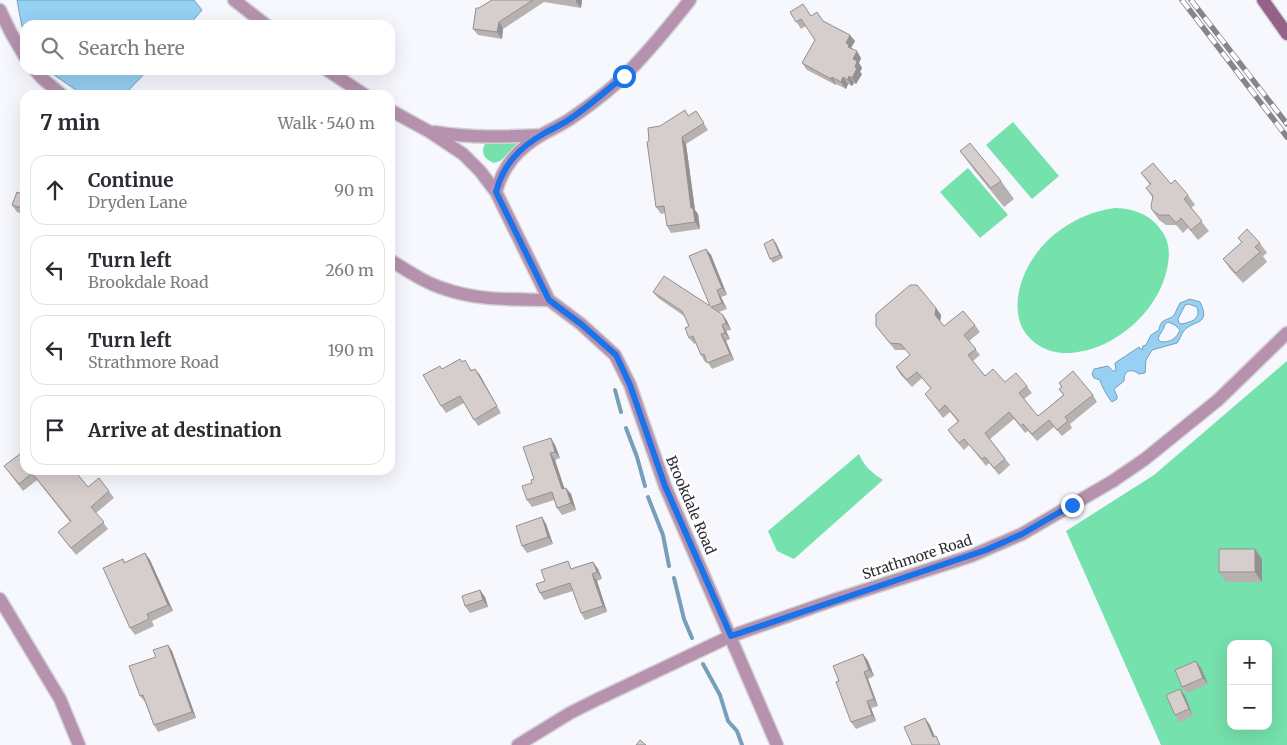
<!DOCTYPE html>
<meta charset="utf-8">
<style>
body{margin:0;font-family:Merriweather,serif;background:#f7f7f7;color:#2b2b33}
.controls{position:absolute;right:15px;bottom:15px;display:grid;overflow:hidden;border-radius:10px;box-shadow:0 5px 20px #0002}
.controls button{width:45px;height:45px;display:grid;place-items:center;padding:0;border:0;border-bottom:1px solid #e1e1e2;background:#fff;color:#2b2b33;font:25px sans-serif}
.stop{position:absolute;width:15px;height:15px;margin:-11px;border:4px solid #1a73e8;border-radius:50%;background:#fff}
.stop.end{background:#1a73e8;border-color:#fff;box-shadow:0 1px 5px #0008}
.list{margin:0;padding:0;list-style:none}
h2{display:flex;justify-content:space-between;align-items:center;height:65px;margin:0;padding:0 20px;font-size:21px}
h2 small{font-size:16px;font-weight:400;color:#7c7c81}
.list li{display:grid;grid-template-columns:32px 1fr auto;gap:15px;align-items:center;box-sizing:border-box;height:70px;margin:0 10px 10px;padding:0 10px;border:1px solid #e1e1e2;border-radius:15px}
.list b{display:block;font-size:19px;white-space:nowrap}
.list p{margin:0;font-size:16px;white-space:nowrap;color:#7c7c81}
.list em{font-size:16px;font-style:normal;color:#7c7c81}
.icon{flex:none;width:28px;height:28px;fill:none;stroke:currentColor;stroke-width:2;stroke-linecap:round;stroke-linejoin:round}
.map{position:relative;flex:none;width:1287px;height:745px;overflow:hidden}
.search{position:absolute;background:#fff;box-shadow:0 5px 20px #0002;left:20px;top:20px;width:375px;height:55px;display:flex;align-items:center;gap:12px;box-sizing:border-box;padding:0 18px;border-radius:15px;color:#7c7c81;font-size:19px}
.panel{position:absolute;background:#fff;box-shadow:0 5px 20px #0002;left:20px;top:90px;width:375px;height:385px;border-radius:15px}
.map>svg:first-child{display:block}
.green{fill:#75e1ac;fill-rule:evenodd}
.water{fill:#96d0f3;stroke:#769fb8;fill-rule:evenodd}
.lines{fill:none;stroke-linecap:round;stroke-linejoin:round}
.stream{stroke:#769fb8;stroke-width:4}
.street-casing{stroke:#d2d3d8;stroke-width:15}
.secondary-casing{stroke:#d2d3d8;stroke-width:15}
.street{stroke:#b692ae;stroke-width:12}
.secondary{stroke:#946189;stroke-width:12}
.rail-casing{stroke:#86868a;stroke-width:5.5}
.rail{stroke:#fff;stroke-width:4;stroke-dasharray:11;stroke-linecap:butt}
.wall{fill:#b7b1b0}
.shaded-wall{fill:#959090}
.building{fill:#d5cecd;stroke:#959090}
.route{stroke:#1a73e8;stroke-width:6}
.labels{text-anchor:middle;stroke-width:5;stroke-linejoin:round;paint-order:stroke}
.street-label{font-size:14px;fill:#2c2c2e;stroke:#fff}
</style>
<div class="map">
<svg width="1287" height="745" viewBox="0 0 1287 745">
<rect width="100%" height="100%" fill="#f7f8fd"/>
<path class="green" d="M1013,122L1059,176L1032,199L986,145Z
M518,141V145L500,161L494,163C485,160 480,153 485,144L490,142Z
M968,168L1008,215L980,238L940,192Z
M1116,208C1134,209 1150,214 1161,230C1171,243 1170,258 1166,273C1155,316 1108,355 1062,353C1048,352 1035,345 1027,335C1017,323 1016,306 1019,291C1029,246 1071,213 1116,208Z
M1287,361V745H1161L1066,531L1154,475ZM1231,644H1268V726H1231Z
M859,454C864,466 872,473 883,480L794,559L777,551L768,531Z"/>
<path class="water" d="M17,0H194L202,10L189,25H25V33L22,27Z
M47,70H148L124,95H83Z
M1190,299L1200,302C1212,327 1192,319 1183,332C1181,335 1180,339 1177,343L1152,350L1146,360L1145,373L1139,374C1131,368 1124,370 1124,381L1114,389L1117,396V399L1112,402C1108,398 1101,385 1100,380L1094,378L1092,374L1094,369L1108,366L1113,371H1116L1115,363L1139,347L1142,350L1143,346L1146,345L1151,335L1159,330C1161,317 1167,322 1174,315C1176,312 1178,306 1180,303ZM1189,304L1197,307C1201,319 1192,322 1181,324L1179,323L1178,319L1185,305ZM1168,322L1175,325L1180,330C1176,339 1171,342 1161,342L1158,339C1159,334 1164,330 1165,324Z"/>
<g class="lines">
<path class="stream" d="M615,390L621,412
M626,428L637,457L645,486
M648,497L663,535L669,566
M674,578L684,619L692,638
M703,664L720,695L728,721L737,731L742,745"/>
<g class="street-casing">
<path id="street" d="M234,0L266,25
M0,10L11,33L25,57
M35,70L43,79L62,95
M327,70L365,95
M390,110L430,132L463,154L480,171L496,192L549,300L581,324L615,355L630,385L665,486L777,745
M434,132C470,138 504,137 541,135
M496,192C503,165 519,148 543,134C552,129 561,125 570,119C589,106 608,92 624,76C648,53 669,26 690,0
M390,260C408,271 425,283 445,289C479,301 514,299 549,300
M0,599L60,699L79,745
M518,745L570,713L596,700L731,636L834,600L971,556L1022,534L1113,481L1145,459L1218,400L1287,333"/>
</g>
<g class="secondary-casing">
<path id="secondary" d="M1263,0L1287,34"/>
</g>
<use href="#street" class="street"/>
<use href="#secondary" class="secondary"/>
<g class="rail-casing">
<path id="rail" d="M1182,0L1287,137
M1191,0L1287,124"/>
</g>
<use href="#rail" class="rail"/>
</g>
<path class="wall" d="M492,0H582L581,8L544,2L503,29L502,39L478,35L473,29L479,8Z
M790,12L811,15L824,21L855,41L851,48L861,58L859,63L862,68L860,72L862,74L856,84L854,83L852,86L848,84L846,89L836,84V85L807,70L802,63L815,40L806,26L801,29Z
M696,111L708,130L686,144L695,210L698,214L700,229L671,233L667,226L665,213L661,214L656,207L649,141L660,126L688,116Z
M960,151L1001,181L1014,199L1004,207L974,170Z
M1141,173L1171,184L1188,195L1195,205L1191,208L1209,231L1198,240L1188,228L1183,233L1176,225H1166L1159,220L1152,210L1153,198L1146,188L1150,185Z
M25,195V215L17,212L12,205Z
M1238,238L1260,243L1267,253L1263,256L1267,262L1243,283L1230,269L1223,259L1242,243Z
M776,243L783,258L773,263L770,259Z
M706,249L711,255L727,295L721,297L727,309L719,312L723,315L727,321L731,330L726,331L730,339L726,341L734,360L712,369L707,361L705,362L701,355L696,343L694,344L689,338V326L684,316L658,298L653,292L710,306Z
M936,308L941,315L940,321L944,326L975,325L980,332L969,341L980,355L973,361L985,376L1005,382L1027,386L1032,393L1024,399L1038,416L1063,395L1059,389L1062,387L1059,383L1093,395L1097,402L1070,424L1072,428L1062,436L1054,427L1037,441L1028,431L1025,433L1014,419L990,439L1010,465L999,475L989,463L986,466L969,445L964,450L953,437L948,430L958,422L950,412L943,418L925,394L931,389L922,378L912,387L900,374L896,367L910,355L906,350H895L876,326Z
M462,362L472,370L475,369L501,413L478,426L464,403L446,413L441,406L442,369Z
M555,445L560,458L555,460L564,488H566L571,494L576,510L562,515L557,508L554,500L532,507L527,500L534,479Z
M4,466L88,487L109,491L114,498L96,513L108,529L76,555L58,532L70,522L37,480L23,491Z
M542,517L546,524L553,544L527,553L522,546Z
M145,553L150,560L173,611L152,621L154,626L135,635L130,628L123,559L125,562Z
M1262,559V582H1226L1219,572Z
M593,562L598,569L602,579L597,581L607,612L585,620L581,613L573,591L544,600L540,593L545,581L573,568Z
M485,597L488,607L470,613L465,606Z
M168,645L172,651L196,718L158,732L154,725L145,702L140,696L156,657Z
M863,654L868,661L874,676L868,679L878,706L871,708L876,721L856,729L851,722L839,681Z
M1201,668L1208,684L1187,693L1182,687Z
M1180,689L1185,696L1193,716L1179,722L1175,715Z"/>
<path class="shaded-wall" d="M576,0H582L581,8L576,2Z
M499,22L503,29L502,39L497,32Z
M850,35L855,41L851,48L854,51L853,53L846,43Z
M857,51L861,58L859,63L862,68L860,72L862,74L856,84L852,78L855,67L853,59Z
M849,76L854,83L852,86L848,80Z
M832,77L836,84V85L831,79Z
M843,77L848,84L846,89L841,82Z
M682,137L686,144L695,210L698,214L700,229L695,222L691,208Z
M773,239L776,243L783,258L780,255Z
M706,249L711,255L727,295L722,288Z
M717,290L721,297L727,309L722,303Z
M936,308L941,315L940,322L935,315Z
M723,315L727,321L731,330L726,323Z
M722,325L726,331L730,339L725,333Z
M721,334L726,341L734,360L730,354Z
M475,369L480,375L501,413L497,406Z
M551,438L555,445L560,458L555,452Z
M550,453L555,460L567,496L562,489Z
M566,488L571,494L576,510L571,503Z
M542,517L546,524L553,544L548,537Z
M1255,549L1262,559V582L1255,572Z
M145,553L150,560L173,611L168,605Z
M593,562L598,569L602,579L597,572Z
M592,574L597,581L607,612L603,606Z
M480,590L485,597L488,607L483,600Z
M168,645L172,651L196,718L192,712Z
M863,654L868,661L874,676L869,670Z
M1196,661L1201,668L1208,684L1203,678Z
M864,672L868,679L878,706L874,699Z
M1180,689L1185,696L1193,716L1189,709Z
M867,701L871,708L876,721L872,715Z
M925,718L930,725L938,744L933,737Z"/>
<path class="building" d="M492,0H533L499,22L497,32L473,29L476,8H479Z
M803,4L811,16L817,12L823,21L850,35L846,43L849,45L848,47L857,51L853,59L857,61L855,67L857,68L852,78L849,76L848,80L843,77L841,82L832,77L831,79L802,63L815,40L801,19L796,22L790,12Z
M685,110L688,116L696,111L704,123L682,137L691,208H693L695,222L667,226L664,206L656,207L647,142L649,141L648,128L660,126Z
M970,143L1001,181L991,188L960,151Z
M1153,163L1171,184L1175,180L1188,195L1184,199L1202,221L1191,230L1181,218L1176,223L1169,215H1159L1152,210L1151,206L1153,196L1146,188L1151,184L1141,173Z
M17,192L25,195V209L12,205Z
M1247,229L1260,243L1255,247L1260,252L1236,273L1223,259L1242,242L1238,238Z
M773,239L780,255L770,259L764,244Z
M706,249L722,288L717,290L722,303L711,307L723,315L726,323L722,325L725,333L721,334L730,354L707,363L704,354L701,355L693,336L689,338L685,328L689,326L682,311L653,292L664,276L710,306L689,256Z
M910,285H917L936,308L935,315L944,326L963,311L975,325L964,335L976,349L968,355L985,376L993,369L1005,382L1016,373L1027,386L1019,393L1038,416L1064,395L1059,389L1062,387L1059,383L1073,371L1093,395L1065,417L1068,421L1057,430L1049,420L1032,434L1023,424L1021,426L1009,412L985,433L1005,459L994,468L985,457L982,459L964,439L959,443L948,430L959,421L945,405L939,411L925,394L931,388L917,372L907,380L896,367L910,355L901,344L890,343L876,326V314Z
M460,359L462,362L465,360L471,371L475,369L497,406L474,420L460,396L441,406L423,375L440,366L442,369Z
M551,438L555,452L550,453L562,489L566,488L571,503L557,508L552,492L527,500L522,486L532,483L531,480L534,479L523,447Z
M25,450V470H74L88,487L99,478L109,491L91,507L104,522L71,548L58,532L71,521L32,473L19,484L4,466Z
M542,517L548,537L522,546L516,526Z
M1219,549H1255V572H1219Z
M145,553L168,605L147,614L149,619L130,628L103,568L123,559L124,563Z
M568,561L571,569L593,562L597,572L592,574L603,606L581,613L570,583L540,593L536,584L545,581L541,570Z
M480,590L483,600L465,606L462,596Z
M168,645L192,712L154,725L143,695L140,696L129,666L156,657L153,650Z
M863,654L869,670L864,672L874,699L867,701L872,715L851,722L836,682L839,681L833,666Z
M1196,661L1203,678L1182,687L1175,670Z
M1180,689L1189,709L1175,715L1166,695Z
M925,718L933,737L936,736L940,745H912L904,727Z
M640,740L646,745H636Z"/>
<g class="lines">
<path class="route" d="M624,76C606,91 589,106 570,119C561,125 552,129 543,134C519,148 503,165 496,192L549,300L581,324L616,355L630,385L665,486L731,636L986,550L1022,534L1072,505"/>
</g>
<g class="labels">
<g class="street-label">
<text transform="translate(691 505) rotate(67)" y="5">Brookdale Road</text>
<text transform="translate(917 557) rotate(-18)" y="5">Strathmore Road</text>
</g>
</g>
</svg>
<div class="controls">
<button>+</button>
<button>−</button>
</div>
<div class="stop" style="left:624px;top:76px"></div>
<div class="stop end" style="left:1072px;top:505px"></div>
<div class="search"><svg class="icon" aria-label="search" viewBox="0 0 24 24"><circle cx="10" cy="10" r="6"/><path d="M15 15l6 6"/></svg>Search here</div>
<section class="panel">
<h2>7 min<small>Walk · 540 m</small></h2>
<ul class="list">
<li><svg class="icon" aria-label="ahead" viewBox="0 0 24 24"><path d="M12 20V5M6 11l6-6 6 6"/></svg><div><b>Continue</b><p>Dryden Lane</p></div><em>90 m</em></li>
<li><svg class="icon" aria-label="left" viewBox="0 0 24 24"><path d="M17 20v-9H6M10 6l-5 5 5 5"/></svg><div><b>Turn left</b><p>Brookdale Road</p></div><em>260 m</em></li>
<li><svg class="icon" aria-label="left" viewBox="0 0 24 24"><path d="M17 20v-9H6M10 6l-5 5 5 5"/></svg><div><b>Turn left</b><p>Strathmore Road</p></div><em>190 m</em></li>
<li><svg class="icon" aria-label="arrive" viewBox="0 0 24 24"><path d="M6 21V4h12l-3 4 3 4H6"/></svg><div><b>Arrive at destination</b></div></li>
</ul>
</section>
</div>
